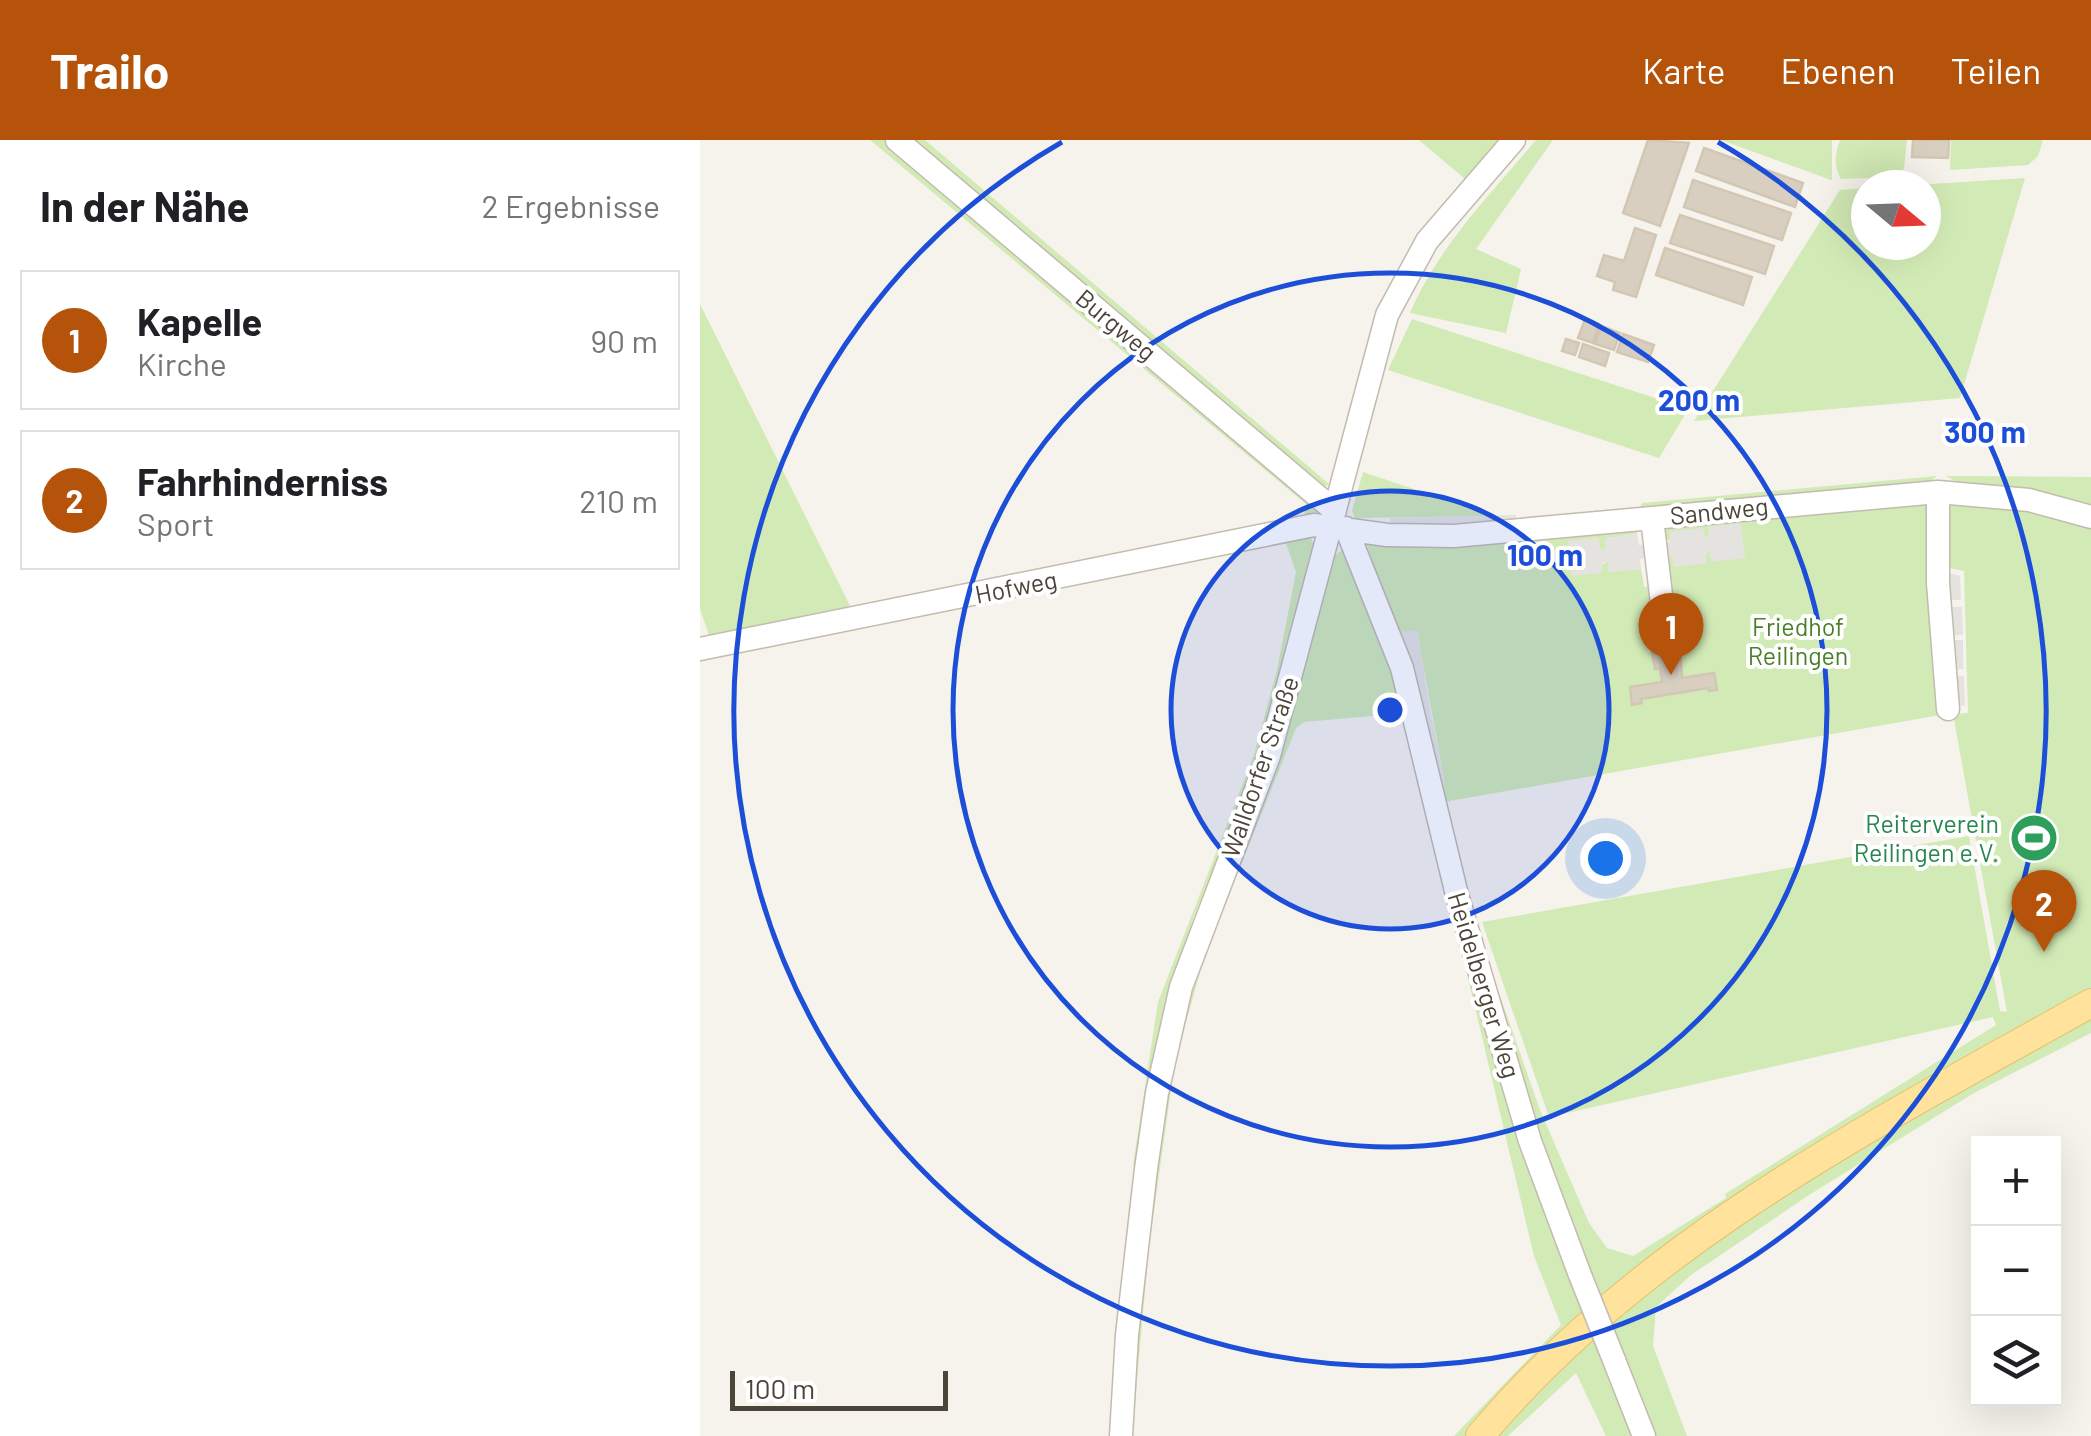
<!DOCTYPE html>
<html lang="de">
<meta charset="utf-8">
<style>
body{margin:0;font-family:Barlow,sans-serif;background:#f6f6f6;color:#202124}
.controls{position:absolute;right:30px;bottom:30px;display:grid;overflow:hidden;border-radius:0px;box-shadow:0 10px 40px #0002}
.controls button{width:90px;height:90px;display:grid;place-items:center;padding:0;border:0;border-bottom:2px solid #e0e0e0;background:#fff;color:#202124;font:50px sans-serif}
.compass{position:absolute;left:1151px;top:30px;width:90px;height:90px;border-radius:50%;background:#fff;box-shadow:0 10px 40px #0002;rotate:109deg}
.scale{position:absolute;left:30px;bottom:25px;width:218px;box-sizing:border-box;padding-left:10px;border:5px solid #4b4439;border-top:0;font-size:28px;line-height:35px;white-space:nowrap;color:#4b4439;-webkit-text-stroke:8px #fff;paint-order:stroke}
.you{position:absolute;left:905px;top:718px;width:35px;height:35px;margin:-25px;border:8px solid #fff;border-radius:50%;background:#1a73e8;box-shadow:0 0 0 15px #1a73e833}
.badge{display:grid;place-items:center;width:65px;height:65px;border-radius:50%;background:#b45309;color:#fff;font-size:32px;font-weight:700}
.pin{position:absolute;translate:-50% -82px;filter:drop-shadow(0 2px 5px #0008)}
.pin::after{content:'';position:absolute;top:52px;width:35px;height:30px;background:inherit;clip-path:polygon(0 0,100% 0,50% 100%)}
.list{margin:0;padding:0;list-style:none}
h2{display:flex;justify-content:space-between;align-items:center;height:130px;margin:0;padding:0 40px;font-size:42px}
h2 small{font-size:32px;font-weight:400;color:#757577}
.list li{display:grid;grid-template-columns:65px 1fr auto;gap:30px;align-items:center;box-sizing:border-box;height:140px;margin:0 20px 20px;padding:0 20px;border:2px solid #e0e0e0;border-radius:0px}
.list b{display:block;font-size:38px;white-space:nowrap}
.list p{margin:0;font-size:32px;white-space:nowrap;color:#757577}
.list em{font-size:32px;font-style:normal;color:#757577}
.icon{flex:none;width:55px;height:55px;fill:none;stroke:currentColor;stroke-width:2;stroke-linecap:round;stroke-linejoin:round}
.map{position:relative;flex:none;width:1391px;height:1296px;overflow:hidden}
header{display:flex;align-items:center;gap:60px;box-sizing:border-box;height:140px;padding:0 50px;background:#b45309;color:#fff}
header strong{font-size:48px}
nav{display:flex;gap:55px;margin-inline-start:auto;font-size:35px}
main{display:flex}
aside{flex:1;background:#fff}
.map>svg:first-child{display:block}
.green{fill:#d2eab5}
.parking{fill:#e5e3e0}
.building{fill:#d8cfc1;stroke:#d3c7b4;stroke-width:2.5}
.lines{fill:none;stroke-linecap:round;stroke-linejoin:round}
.minor-casing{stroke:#c2bbae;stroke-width:25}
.major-casing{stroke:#e6c16a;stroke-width:30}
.minor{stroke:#fff;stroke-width:22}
.major{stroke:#ffe39c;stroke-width:28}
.minor-bridge-casing{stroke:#c2bbae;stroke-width:25;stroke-linecap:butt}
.minor-bridge{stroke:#fff;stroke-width:22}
.ring{fill:none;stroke:#1d4ed8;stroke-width:5}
.labels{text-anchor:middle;stroke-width:8;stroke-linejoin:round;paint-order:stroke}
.street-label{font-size:25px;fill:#4b4439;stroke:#fff}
.park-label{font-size:25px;fill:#4a7f2a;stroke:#fff}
.leisure-label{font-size:25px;fill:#27864d;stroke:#fff;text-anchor:end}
.centre{fill:#1d4ed8;stroke:#fff;stroke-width:5}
.ring-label{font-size:30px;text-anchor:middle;font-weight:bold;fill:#1d4ed8;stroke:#fff;stroke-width:8;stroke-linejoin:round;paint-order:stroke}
</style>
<header>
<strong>Trailo</strong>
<nav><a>Karte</a><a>Ebenen</a><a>Teilen</a></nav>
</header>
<main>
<aside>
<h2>In der Nähe<small>2 Ergebnisse</small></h2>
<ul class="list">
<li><span class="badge">1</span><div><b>Kapelle</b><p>Kirche</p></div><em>90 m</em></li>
<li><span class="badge">2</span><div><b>Fahrhinderniss</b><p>Sport</p></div><em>210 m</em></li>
</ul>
</aside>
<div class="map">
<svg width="1391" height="1296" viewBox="0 0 1391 1296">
<rect width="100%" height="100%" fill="#f6f3ec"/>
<path class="green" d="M170,0H225L629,344L623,349L615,376L602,381L607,365Z
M719,0H798L765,39Z
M836,0H853L776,109L821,129L806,193L710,173C738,107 790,55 836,0Z
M1021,0H1132V40H1131Z
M1140,0H1207L1204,29L1195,37L1141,39C1133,26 1135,14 1140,0Z
M1251,0H1343L1338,16L1328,25L1250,30Z
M1325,38L1260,258L994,281L1140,50L1166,48V105H1226V45H1215Z
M0,164L153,472L11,501L0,469Z
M712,179L986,268V273L959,318L688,230Z
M663,332L795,376L655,378L652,371Z
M1237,336L1226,345L938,372L942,363Z
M1246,336L1391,337V367L1262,345Z
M1227,358L1246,574L738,663L733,646L745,645L717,491L695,492L667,405L756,403L936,385L937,394L905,398L906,409L900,410L898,398L869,402L872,436L908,422L909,432L941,429L944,447L963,443L965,417L972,415L974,426L1010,411L1012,422L1009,398L970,392L971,402L961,396V384Z
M1240,363L1328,372L1391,387V853L904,1161C843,1021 802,875 756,730L840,970L889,1083L907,1108L933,1116L1026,1058L1025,1054L1296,885L1293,877L849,977L782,782L1269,696L1300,871L1307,872L1253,574L1268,573L1264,431L1245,427Z
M609,395L615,406L586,523L550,639L494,776L469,853L449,942L437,1024L433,1025L458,862L554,615L577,530L596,432L584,398Z
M644,409L705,557L704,569L695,574L604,582L596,588L505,815L475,921L449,1107L432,1296L429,1274L458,1001L487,857L588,586L635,415Z
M769,827L891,1173L768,1296H754L861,1185L834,1116L767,834Z
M1391,872V893L1274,953L1109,1055L991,1135L956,1167L953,1206L987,1296H906L876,1233L808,1296H794L909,1181L1067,1061Z"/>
<path class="parking" d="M816,375V386L690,389V378Z
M1041,383L1045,418L1011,422L1010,411L1005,412L1007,423L974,427L971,415L940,419L941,429L909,432L908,422L902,423V433L872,436L868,401L898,398L900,409H905V398L937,394L939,405L970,402V391L1003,388L1005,398L1009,397L1008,387Z
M1243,431L1260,436L1261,460H1251V467H1262L1263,495H1252L1253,500H1263V529H1253L1254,536H1264L1265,566L1242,561Z
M717,490L731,574L745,645L733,646L695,492Z"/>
<path class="building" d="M948,0L989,3L960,86L923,73Z
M1213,0H1249L1248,18L1212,17Z
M1004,8L1103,43L1095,67L996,31Z
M993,40L1091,73L1082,100L984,67Z
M980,75L1074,106L1065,134L970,103Z
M935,88L956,95L936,157L913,150L915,142L897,136L904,115L924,121Z
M965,108L1052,137L1043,165L956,135Z
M885,179L899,184L893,203L878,198Z
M901,186L920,193L914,210L895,204Z
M923,194L954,205L948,222L917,212Z
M866,199L879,203L875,215L862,211Z
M883,204L909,213L905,226L879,217Z
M980,508L982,538L1014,533L1017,550L1009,551L1008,548L941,559L942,563L932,565L930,547L962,542L960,528L955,529L952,512Z"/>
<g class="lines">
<g class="minor-casing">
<path id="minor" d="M197,0L635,371
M1238,352V443L1248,569
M952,378L967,506
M646,388L702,528L757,755L830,1001L880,1135
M0,509L614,385L687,395L754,396L1238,352L1329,360L1391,377
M914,1220L944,1296
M421,1296L427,1195L446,1029L457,953L481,847L569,616L687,175L727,101L814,0"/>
</g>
<g class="major-casing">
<path id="major" d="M780,1296C942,1102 1175,984 1391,863"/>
</g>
<use href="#minor" class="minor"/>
<use href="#major" class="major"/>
<g class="minor-bridge-casing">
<path id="minor-bridge" d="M880,1135L914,1220"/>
</g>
<use href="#minor-bridge" class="minor-bridge"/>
</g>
<circle cx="690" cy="570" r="219" fill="#1d4ed8" fill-opacity=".12"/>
<g class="ring">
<circle cx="690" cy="570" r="219"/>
<circle cx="690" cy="570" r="437"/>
<path d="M1018 2A656 656 0 1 1 362 2"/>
</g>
<defs>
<g id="stadium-disc" transform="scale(2.5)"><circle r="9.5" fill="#2e9e5b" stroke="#fff"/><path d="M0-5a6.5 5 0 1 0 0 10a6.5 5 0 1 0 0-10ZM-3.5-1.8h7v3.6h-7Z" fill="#fff"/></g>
</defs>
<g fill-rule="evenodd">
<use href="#stadium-disc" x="1334" y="698"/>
</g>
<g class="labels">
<g class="street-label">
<text transform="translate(416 185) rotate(40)" y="9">Burgweg</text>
<text transform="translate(1019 371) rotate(-6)" y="9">Sandweg</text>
<text transform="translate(316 447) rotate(-11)" y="9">Hofweg</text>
<text transform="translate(560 627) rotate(-71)" y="9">Walldorfer Straße</text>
<text transform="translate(784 845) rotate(73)" y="9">Heidelberger Weg</text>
</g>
<g class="park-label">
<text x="1098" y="496">Friedhof<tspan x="1098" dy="29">Reilingen</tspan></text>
</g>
<g class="leisure-label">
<text x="1299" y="693">Reiterverein<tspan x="1299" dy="29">Reilingen e.V.</tspan></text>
</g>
</g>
<circle cx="690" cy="570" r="15" class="centre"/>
<g class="ring-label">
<text x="999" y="271">200 m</text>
<text x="1285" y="303">300 m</text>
<text x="845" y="426">100 m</text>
</g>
</svg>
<div class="controls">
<button>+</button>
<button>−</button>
<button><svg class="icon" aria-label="layers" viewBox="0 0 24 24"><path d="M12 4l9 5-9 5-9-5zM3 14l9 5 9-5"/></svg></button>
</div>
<svg class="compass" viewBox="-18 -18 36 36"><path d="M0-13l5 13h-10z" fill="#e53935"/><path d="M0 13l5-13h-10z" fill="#757577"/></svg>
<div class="scale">100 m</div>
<div class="you"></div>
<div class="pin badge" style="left:971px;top:535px">1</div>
<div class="pin badge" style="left:1344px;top:812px">2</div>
</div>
</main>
